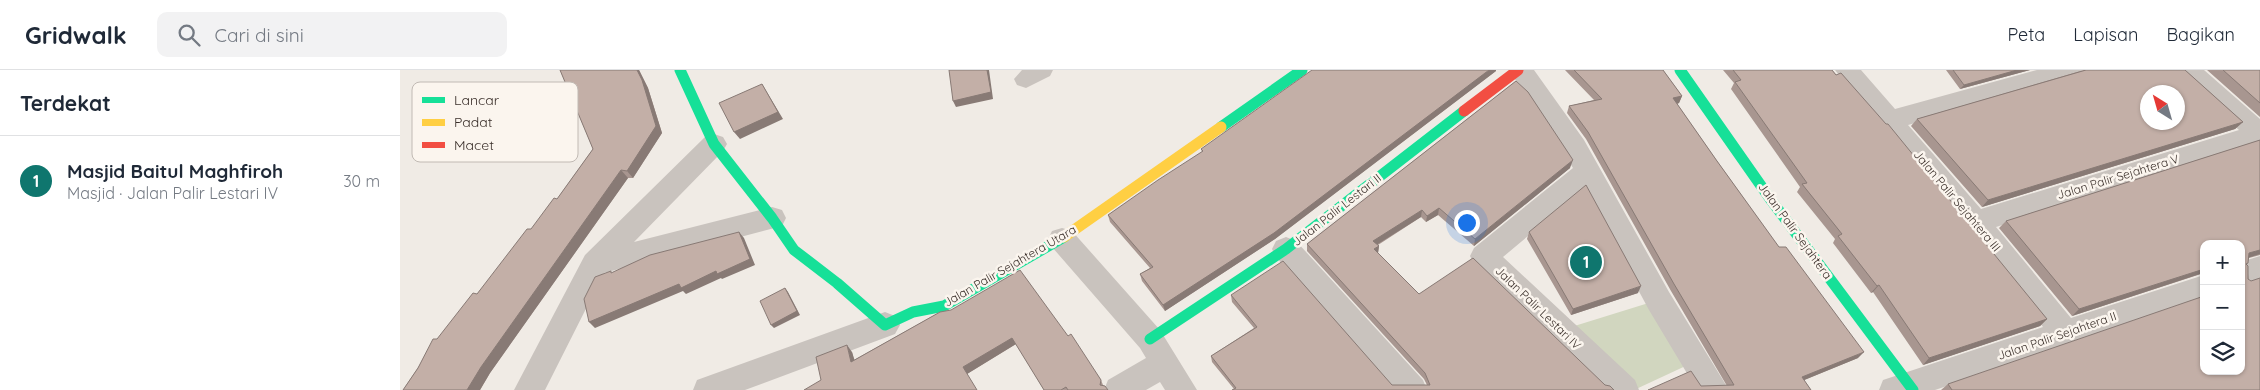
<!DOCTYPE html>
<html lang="id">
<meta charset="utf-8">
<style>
body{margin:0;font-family:Quicksand,sans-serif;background:#f2f2f3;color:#1f2937}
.controls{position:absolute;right:15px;bottom:15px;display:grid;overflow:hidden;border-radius:10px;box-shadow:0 1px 4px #0004}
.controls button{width:45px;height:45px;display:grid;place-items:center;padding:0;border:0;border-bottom:1px solid #e0e1e3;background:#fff;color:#1f2937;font:25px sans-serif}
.compass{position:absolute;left:1740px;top:15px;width:45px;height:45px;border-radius:50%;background:#fff;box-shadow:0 1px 4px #0004;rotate:323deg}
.you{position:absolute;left:1066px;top:152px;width:18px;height:18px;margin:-12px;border:4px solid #fff;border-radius:50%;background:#1a73e8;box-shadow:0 0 0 8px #1a73e833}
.badge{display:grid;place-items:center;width:32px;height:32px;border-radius:50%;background:#0f766e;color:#fff;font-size:16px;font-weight:700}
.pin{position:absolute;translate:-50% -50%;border:2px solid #fff;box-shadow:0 1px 5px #0006}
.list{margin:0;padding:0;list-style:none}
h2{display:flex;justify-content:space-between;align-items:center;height:65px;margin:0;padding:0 20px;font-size:21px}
h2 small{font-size:16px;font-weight:400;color:#747a83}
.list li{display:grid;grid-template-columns:32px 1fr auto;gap:15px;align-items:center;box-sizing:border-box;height:90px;padding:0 20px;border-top:1px solid #e0e1e3}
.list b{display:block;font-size:19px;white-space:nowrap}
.list p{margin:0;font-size:16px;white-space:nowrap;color:#747a83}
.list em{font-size:16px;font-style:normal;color:#747a83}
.icon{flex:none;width:28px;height:28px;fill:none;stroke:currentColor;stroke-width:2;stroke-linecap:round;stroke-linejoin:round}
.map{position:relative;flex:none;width:1860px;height:320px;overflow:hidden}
header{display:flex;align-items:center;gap:30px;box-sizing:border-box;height:70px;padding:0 25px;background:#fff;border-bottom:1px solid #e0e1e3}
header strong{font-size:24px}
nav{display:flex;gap:28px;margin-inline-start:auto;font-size:18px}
.search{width:350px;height:45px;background:#f2f2f3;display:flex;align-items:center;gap:12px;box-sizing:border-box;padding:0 18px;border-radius:10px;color:#747a83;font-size:19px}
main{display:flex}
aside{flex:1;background:#fff}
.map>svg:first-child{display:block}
.green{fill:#d1d6bf}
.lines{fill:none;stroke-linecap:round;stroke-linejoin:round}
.street{fill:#c9c3be;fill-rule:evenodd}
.fast{stroke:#16e098;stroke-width:11}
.slow{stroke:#ffcf43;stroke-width:11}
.jam{stroke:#f24e42;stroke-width:11}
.wall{fill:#a89690}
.shaded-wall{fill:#887a75}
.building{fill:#c3afa7;stroke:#887a75;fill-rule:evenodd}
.labels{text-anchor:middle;stroke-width:5;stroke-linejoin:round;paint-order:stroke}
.street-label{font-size:12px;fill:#3b302b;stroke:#fbf5ee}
.key{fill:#fbf5ee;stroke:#c1bab4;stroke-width:1}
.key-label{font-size:14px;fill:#3b302b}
</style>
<header>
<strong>Gridwalk</strong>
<div class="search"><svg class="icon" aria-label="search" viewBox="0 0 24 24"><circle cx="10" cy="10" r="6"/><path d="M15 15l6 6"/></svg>Cari di sini</div>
<nav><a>Peta</a><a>Lapisan</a><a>Bagikan</a></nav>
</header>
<main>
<aside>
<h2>Terdekat<small></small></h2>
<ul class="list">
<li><span class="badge">1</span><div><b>Masjid Baitul Maghfiroh</b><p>Masjid · Jalan Palir Lestari IV</p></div><em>30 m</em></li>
</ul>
</aside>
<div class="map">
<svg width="1860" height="320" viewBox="0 0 1860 320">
<rect width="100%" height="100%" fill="#f0ebe5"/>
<path class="green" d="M1255,231L1292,293L1234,320L1168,258Z"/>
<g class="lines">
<path class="street" d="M622,0H653L650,6L626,18L617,15L614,9Z
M1109,0H1134L1184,70L1269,222L1329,320H1297L1249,240L1184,119L1103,187L1235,310L1239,320H1203L1074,194L1070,186L1074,178L1173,98Z
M1435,0H1461L1495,39L1637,0H1682L1679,6L1508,55L1581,139L1839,60L1779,6L1776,0H1804L1860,49V73L1596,157L1671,248L1804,205V229L1535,320H1479L1483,310L1643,257L1566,160Z
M314,64L323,67L327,74L323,81L234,172L372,137L382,140L386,148L382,156L204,203L145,320H114L185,185L305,67Z
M662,158L672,161L760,260L797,320H765L760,312L746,320H704L708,310L746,288L740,278L652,177L648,169L652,161Z
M886,167L896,171L1023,310L1027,320H993L876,187L872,179L876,171Z
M1860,186V210L1841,216V192Z
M485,242L495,246L500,255L495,264L345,320H293L297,310Z"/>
<path class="fast" d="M280,0L314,74L372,148L394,180L437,213L485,255L513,242L544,236L664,167
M1280,0L1371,130L1513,320
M821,57L902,0
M750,269L886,179L1064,41"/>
<path class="slow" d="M664,167L821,57"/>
<path class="jam" d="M1064,41L1118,0"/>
</g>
<path class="wall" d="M160,0H239L248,18L262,63L233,108H228L90,303L80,320H3L37,269L77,224L157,129L193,79Z
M1165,0H1263L1282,26L1279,33L1277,34L1317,91L1458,288L1404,310L1411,320L1301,316H1327L1271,221L1186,69L1167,43L1169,36L1194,30Z
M1323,0H1432L1647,249L1640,256L1523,295L1473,222L1471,223L1433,173L1435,169L1397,122L1400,117L1331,19L1334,13Z
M1546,0H1630L1560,19Z
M1684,0H1785L1843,52L1835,59L1582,137L1511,56L1517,49Z
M1807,0H1860V47Z
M1096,1L875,169L765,241L742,211L740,204L750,198L710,152L708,145L802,82L801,79Z
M1116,11L1170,98L1074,176L1038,145L1026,152L1021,147L978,175L979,176L978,183L1019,224L1205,315L834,319L812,292L811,286L854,258L832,232L831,225L992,315H1027L1024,309L907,181V174Z
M1860,70V185L1849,188L1847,194L1860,320H1541L1548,314L1804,301L1841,174H1804V203L1672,246L1599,158L1606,151Z
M1129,162L1238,223L1171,245L1127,169Z
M540,242L668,266L701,310L703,315L708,320H644L616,274L567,304L421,310L452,282L454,290Z"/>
<path class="shaded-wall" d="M237,0H239L248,18L262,63L233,108L227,101Z
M587,0H589L593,29L556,37L553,31Z
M1089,0H1096V1L875,169L765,241L763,235Z
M1617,0H1630L1560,19L1564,15Z
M362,14L383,49L340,69L334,62Z
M1282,26L1279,33L1270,36L1273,28Z
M1843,52L1835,59L1582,137L1588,130Z
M1173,90L1170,98L1074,176L1075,169Z
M221,100L228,108L90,303L80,320H67L81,297Z
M1039,138L1038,145L1026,152L1027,146Z
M1022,140L1021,147L973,177V171Z
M339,162L344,168L355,195L322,209L321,208L286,224L283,221L195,258L189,252Z
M979,176L978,183L974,179Z
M1860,180V184L1841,190L1849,183Z
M1804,199L1803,203L1672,246L1679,239Z
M1479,215L1473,222L1471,223L1477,216Z
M1241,216L1238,223L1171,245L1173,239Z
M385,218L388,222L400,245L374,258L371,255Z
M1647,249L1640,256L1523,295L1529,288Z
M612,268L616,274L567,304L563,297Z
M447,275L452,282L457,298L451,292Z
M1464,282L1458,288L1397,313L1402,307Z"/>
<path class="building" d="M160,0H237L242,10L256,56L227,101L221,100L81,297L67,320H3L18,298L33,269H37L73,223L77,224L127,159H131L154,128L157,129L193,79Z
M549,0H587L591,22L553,31Z
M912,0H1089L874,163L763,235L740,204L753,197L708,145L758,110L803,81L801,79Z
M1174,0H1263L1282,26L1273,28L1317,91L1379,177H1386L1464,282L1402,307L1411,320H1248L1291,301L1301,316L1334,315L1274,214L1188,62L1169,36L1202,29Z
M1333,0H1432L1436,5L1441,3L1486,54H1488L1647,249L1529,288L1479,215L1477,216L1438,166L1442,164L1402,114L1407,113L1335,12L1341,10Z
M1553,0H1617L1564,15Z
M1686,0H1785L1843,52L1588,130L1517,49ZM1748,22H1778V52H1748Z
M1823,0H1860V33Z
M1116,11L1128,22L1173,90L1075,169L1039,138L1027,146L1022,140L973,171L979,176L974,179L1019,224L1073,188L1205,315L1210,316L1214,320H832L836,318L811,286L857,257L831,225L883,191L992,315H1030L1025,303L907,174Z
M362,14L378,42L334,62L319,33Z
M1860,70V180L1849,183L1848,193L1846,194L1848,196V209L1851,211L1860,208V320H1552L1548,314L1804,226V301H1841V174H1804V199L1679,239L1606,151Z
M1186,115L1241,216L1173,239L1129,162Z
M339,162L350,189L317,204L316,201L281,218L279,214L189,252L184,229L195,207L211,201V203L250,185Z
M620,200L668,266L671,264L701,310L700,315L705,316L708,320H668L666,317L661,320H644L612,268L563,297L577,320H404L421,310L416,287L447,275L451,292L540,242L551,240Z
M385,218L397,241L371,255L360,231Z"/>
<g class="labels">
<g class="street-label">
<text transform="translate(1718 107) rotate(-17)" y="4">Jalan Palir Sejahtera V</text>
<text transform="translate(1557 131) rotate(50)" y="4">Jalan Palir Sejahtera III</text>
<text transform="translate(937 140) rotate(-38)" y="4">Jalan Palir Lestari II</text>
<text transform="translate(1395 161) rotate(54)" y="4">Jalan Palir Sejahtera</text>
<text transform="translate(610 196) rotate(-30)" y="4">Jalan Palir Sejahtera Utara</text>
<text transform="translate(1138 238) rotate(44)" y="4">Jalan Palir Lestari IV</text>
<text transform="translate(1657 266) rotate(-19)" y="4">Jalan Palir Sejahtera II</text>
</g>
</g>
<rect x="12" y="12" width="166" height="80" rx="8" class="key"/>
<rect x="22" y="27" width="23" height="6" fill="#16e098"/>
<rect x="22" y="49" width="23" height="7" fill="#ffcf43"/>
<rect x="22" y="72" width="23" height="6" fill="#f24e42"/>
<g class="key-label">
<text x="54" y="35">Lancar</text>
<text x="54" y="57">Padat</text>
<text x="54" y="80">Macet</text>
</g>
</svg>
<div class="controls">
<button>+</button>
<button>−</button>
<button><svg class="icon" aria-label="layers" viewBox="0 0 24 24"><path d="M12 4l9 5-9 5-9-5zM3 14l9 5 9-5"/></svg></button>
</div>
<svg class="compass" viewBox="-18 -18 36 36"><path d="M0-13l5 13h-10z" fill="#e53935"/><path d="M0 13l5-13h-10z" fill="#747a83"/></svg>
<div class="you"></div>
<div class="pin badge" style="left:1186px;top:192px">1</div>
</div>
</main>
